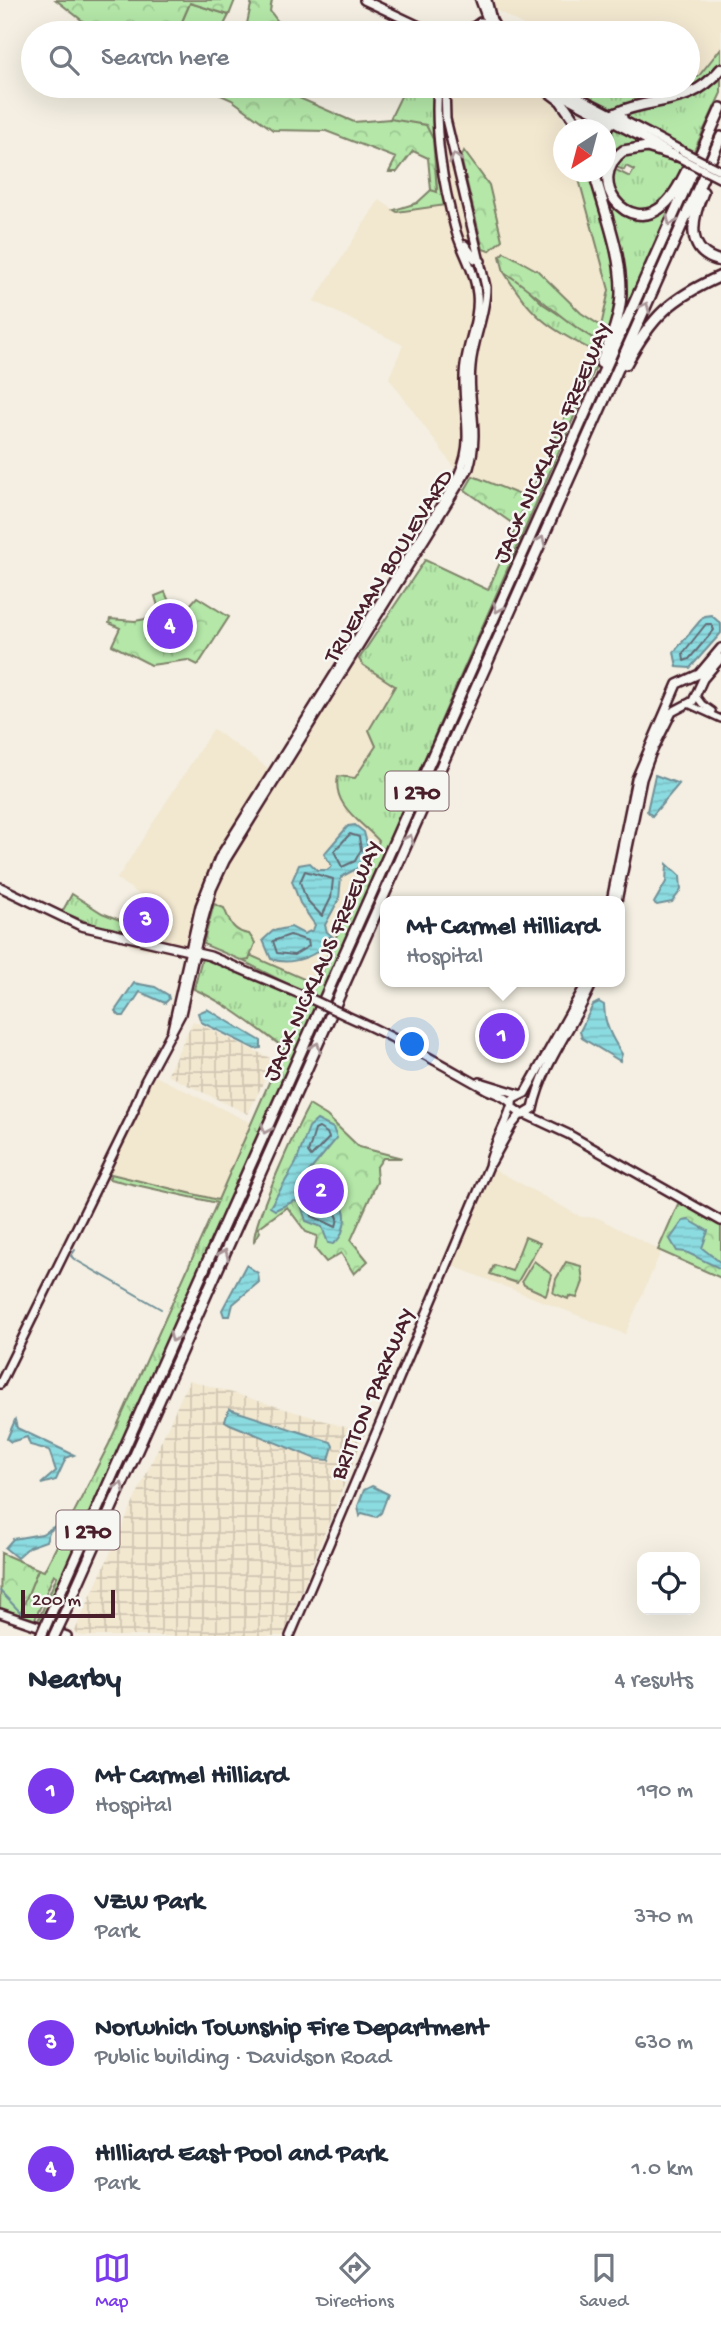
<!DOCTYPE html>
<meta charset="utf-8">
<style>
body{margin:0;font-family:"Gochi Hand",sans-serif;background:#f2f2f3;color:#1f2937}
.controls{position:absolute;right:21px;bottom:21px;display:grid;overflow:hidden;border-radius:14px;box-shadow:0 7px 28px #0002}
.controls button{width:63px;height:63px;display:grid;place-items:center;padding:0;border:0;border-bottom:2px solid #e0e1e3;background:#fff;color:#1f2937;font:35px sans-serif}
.compass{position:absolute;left:553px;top:119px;width:63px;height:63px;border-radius:50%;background:#fff;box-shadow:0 7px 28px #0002;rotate:216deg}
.scale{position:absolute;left:21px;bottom:18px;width:94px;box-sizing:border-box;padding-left:7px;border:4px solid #4a1f2b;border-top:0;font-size:19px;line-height:24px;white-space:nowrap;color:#4a1f2b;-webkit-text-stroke:5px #f6f6f2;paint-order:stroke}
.you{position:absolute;left:413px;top:1045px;width:24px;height:24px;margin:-18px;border:5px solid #fff;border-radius:50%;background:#1a73e8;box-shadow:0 0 0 10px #1a73e833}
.badge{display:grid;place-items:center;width:46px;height:46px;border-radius:50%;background:#7c3aed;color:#fff;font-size:23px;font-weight:700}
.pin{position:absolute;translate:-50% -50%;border:4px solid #fff;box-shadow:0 2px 7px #0006}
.popup{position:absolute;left:380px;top:896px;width:245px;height:91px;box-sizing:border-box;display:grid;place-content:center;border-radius:14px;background:#fff;filter:drop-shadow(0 2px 5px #0005);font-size:23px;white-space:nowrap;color:#747a83}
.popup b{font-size:26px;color:#1f2937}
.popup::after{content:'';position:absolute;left:50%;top:100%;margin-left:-14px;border:14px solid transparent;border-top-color:#fff}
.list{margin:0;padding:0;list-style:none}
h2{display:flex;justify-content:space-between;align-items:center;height:91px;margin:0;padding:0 28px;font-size:30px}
h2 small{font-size:23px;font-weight:400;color:#747a83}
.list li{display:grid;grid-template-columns:46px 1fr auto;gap:21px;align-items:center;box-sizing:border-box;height:126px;padding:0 28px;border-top:2px solid #e0e1e3}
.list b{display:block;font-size:26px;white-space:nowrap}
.list p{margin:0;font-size:23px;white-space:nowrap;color:#747a83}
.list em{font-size:23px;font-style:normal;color:#747a83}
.icon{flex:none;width:38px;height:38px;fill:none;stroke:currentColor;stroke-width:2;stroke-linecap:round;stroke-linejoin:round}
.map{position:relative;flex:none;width:721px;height:1636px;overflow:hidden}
.search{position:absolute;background:#fff;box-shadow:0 7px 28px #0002;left:21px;right:21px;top:21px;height:77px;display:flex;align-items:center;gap:18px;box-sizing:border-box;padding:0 24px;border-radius:38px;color:#747a83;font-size:26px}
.sheet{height:595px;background:#fff}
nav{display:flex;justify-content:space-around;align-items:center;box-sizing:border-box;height:98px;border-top:2px solid #e0e1e3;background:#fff;font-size:19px;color:#747a83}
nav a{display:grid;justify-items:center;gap:4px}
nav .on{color:#7c3aed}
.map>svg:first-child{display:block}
.built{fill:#f2e7cf}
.industrial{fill:url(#industrial-grid)}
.grass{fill:url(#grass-tufts);stroke:#7f836a;stroke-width:2}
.forest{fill:url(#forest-crowns);stroke:#7f836a;stroke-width:2}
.pitch{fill:#b4e7a8;stroke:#7f836a;stroke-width:2}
.water{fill:url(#water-rules);stroke:#719098;stroke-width:2}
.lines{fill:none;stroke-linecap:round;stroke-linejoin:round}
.shore{stroke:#646b74;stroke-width:2}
.stream{stroke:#719098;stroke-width:2}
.minor-casing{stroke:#4a1f2b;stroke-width:10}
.major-casing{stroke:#4a1f2b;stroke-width:12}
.highway-casing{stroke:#4a1f2b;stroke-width:14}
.minor{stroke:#f6f6f2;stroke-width:5}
.major{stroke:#f6f6f2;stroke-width:7}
.highway{stroke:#f6f6f2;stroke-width:9}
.major-bridge-casing{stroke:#4a1f2b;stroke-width:12;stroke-linecap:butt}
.highway-bridge-casing{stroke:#4a1f2b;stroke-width:14;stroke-linecap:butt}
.major-bridge{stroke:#f6f6f2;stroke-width:7}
.highway-bridge{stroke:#f6f6f2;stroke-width:9}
.oneway{stroke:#a99598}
.labels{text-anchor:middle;stroke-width:5;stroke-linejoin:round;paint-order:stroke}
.shield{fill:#f6f6f2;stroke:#7e6067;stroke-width:2}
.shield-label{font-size:23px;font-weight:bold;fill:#4a1f2b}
.street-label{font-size:24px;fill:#4a1f2b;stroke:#f6f6f2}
</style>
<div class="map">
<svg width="721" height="1636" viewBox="0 0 721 1636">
<defs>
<pattern id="industrial-grid" width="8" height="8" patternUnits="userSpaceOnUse" patternTransform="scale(1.75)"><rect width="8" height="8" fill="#f2e7cf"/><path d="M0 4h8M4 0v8" fill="none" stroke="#d1c6b2"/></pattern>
<pattern id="grass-tufts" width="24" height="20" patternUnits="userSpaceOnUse" patternTransform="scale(1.75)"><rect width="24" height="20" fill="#b4e7a8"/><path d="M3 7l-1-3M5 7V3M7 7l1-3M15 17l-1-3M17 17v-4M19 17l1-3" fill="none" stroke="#9cc691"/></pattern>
<pattern id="forest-crowns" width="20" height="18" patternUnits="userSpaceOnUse" patternTransform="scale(1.75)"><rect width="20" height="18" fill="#b4e7a8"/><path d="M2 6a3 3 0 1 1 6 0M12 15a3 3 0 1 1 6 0" fill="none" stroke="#9cc691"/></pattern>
<pattern id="water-rules" width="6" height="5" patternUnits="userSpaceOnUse" patternTransform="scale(1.75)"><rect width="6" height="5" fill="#8bdce1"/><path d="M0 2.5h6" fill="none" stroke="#79bcc1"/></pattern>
</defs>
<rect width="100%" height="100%" fill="#f4efe2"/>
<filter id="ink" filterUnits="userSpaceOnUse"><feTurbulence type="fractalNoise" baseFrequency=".0143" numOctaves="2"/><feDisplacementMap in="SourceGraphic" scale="14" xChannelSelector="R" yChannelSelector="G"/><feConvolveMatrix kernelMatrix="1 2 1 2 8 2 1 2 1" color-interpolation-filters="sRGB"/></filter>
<g filter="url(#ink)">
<path class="built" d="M475,0H721V48L698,77L688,71V33H538L496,10L477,12Z
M433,86H525L548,96L563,118L566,129L564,130V172H577L609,290L594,351L528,498L454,467L389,378L403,345L314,301L379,200L398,212L446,205L433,118Z
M359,659L363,666L396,685L369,730L376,745L355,778L339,776L364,825L379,840L315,984L252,956L255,943L232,926L224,909L212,908L203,944L185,956L129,945L139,894L117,879L213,729L275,773L347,663Z
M153,1075L251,1123L218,1200L106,1172Z
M494,1169L581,1217L598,1218L661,1251L625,1334L453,1266Z"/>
<path class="industrial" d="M193,1021L274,1060L248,1114L167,1075Z
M189,1380L365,1433L283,1636H83L74,1633Z"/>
<path class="grass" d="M190,3L229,15L220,33H177Z
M721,48V67L697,89L616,110L567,86H688V71L698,77Z
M721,73V93L693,153L620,114L691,98L707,87Z
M406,86H433V118L446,205L397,212L394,210L417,203L431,190L437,191L433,139L390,119Z
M612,125L651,145L624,148L606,186L637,216L678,192L619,326L623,292L598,172H606V134Z
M642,149L687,166L667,198L649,212L630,210L611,191L612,168L630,177L634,170L626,166L624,170L613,166L619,157Z
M577,172H591L617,278L618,297L611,332L319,1000L243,961L252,956L315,984L379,841C361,821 332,806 338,776L355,778L376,746L369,730L395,686L363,665L359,659L425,560L488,590L594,351C549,329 531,316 504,272L524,285L543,304L598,340L609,290Z
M72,894L102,913L133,925L131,934L97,926L62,912Z
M202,958L317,1005L41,1625L37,1623L57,1576L54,1574L34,1622L19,1616L38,1569L44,1571L109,1444L217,1203L109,1179L111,1174L218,1200L284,1048C254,1026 228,1004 194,989Z"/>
<path class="forest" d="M56,0H235L229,15L190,3L177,33H98Z
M252,0H272L270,11L279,23L292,30L291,33H245Z
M201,86H272L354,122L390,119L426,125L433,139L437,192L431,190L428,158L413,151L397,172H389L396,158L326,131L273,130L232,100Z
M464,151L489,185L502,240L489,251L483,249L461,158Z
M504,252L538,271L581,313L601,326L598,341C563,322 537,293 504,272L500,256Z
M473,476L528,498L516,526L465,490Z
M165,592L174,614L183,613L197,597L229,617L198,665L188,660L151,665L112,645L120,628L109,623L110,619L135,621L161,616L155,596Z
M214,904L224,908C230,922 233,932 249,934L255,943L249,960L243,961L203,944Z
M309,1105L327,1116L359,1147L402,1158H383L376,1168L377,1182L351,1240L368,1261L354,1274L341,1253L326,1262L315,1249L317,1236L306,1232L287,1207L258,1228L260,1232L254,1241C254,1219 297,1127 309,1105Z
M678,1204H685L721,1225V1278L658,1250Z
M525,1237L540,1243L517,1283L490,1274L494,1265L512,1271Z
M566,1262L581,1266L583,1282L577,1298L569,1296L568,1299L553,1293L556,1279Z
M1,1553L38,1569L19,1616L0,1610Z"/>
<path class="pitch" d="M534,1261L552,1275L546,1295L524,1285L522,1281Z"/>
<path class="water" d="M711,615L721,624V633L690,668L677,667L674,652L704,616Z
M655,775L679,784L652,816L647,811Z
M355,825L364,832L369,851L360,867L341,877L339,899L325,925L327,932L333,937H329C321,957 290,966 271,959L263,940L273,931L291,927L304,934L313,930L315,925L300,903L292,881L299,865L310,863L317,870H327L332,866L324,854L348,826Z
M667,864L680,876L681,890L672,902L657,905L654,903L666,882Z
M134,983L155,987L168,995L169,999L165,1003L140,992L124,1016H120L115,1011Z
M599,1002L604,1005C604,1024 612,1038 622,1054L620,1061L582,1038L580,1031L593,1005Z
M207,1009L261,1041V1048L255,1049L201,1022L198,1013Z
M317,1120L333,1128L337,1138L308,1173L305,1189C321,1200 351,1194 344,1225C342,1234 340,1240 333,1244L328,1243L322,1227L306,1221L300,1202L294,1201L275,1210L270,1207L296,1163L309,1127Z
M689,1220L708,1231L702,1248L721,1263V1269L686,1252L677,1251L670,1239L683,1221Z
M246,1265L258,1273L259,1282L233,1304L230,1316H224L222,1310Z
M229,1409L331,1442L333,1446L329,1460L316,1459L230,1424L225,1421Z
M15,1420L17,1428L74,1455L66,1458L56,1480L41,1484L56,1471L49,1450L30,1445L27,1437L11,1442L7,1439Z
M372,1486L388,1494L381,1513L376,1517L362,1513L360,1516L358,1506L364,1490Z
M58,1524L49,1532L46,1541L29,1547L17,1558L5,1548L13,1539L42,1534Z"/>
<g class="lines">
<path class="shore" d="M706,624H711L714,630L689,659L684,661L683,653Z
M350,834L359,837L361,850L355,861L342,867L334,851Z
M305,871L333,879L331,898L322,916L306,899L300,882Z
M290,935L308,941L309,946L294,955L277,953L273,941Z
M319,1128L327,1133L329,1138L311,1157L308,1153L315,1130Z
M313,1200L332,1205L338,1218L336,1227L312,1216L309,1203Z"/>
<path class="stream" d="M75,1250L71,1256L74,1259L161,1309
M0,1591L26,1618"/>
<g class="minor-casing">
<path id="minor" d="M696,696L702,704L712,711
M688,704L721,719"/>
</g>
<g class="major-casing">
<path id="major" d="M364,0L434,33
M480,0L492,33
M487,0L492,20L499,33
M465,33L480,22L486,23
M477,33L488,22
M558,86L682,151
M550,89L667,151
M465,245L475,259L481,261
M0,887L81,926L210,956L309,998
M611,901L636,779L677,684L699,674L721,648
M617,901L642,779L651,754L672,712L693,701L703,679L721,658
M347,1016C395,1037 439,1063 484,1088C494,1094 504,1094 512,1104
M171,1034L200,906L219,858L453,486C477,444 463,421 464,377C464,349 480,322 477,294C475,270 461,251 455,228C443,185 434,131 438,86
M480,1082L519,1094
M525,1093L587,982
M513,1108L523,1115L533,1109C543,1062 574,1026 593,982
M132,1113L145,1081L181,1014L198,939L212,889L225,861L469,468C481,428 467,404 471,366C473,339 486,315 486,287L446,119L445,86
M525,1114L568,1134L721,1221
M491,1163L512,1125L521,1114
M0,1384L134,1111
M0,1613L67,1636
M290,1636L489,1166C493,1142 509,1122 513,1099L525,1093"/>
</g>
<g class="highway-casing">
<path id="highway" d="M541,86L561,101L581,130
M614,114C654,95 688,109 721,69
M606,130L611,121L622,118
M676,156L647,147L623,151C584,180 628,237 664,205C676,194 683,178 690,164
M594,172C604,210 622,254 621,294C620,319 610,341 601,363
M703,192C692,218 684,253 721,261
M626,364C652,316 671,298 721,276
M51,1613L721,108
M63,1617L721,137"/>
</g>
<use href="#minor" class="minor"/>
<use href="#major" class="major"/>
<use href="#highway" class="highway"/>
<g class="major-bridge-casing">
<path id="major-bridge" d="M682,151L721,171
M676,156L721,179
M309,998L347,1016"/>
</g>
<g class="highway-bridge-casing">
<path id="highway-bridge" d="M41,1636L51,1613
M54,1636L63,1617"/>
</g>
<use href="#major-bridge" class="major-bridge"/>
<use href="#highway-bridge" class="highway-bridge"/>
</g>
<defs><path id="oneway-chevron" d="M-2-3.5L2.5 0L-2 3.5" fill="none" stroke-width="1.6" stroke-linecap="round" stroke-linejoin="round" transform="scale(1.75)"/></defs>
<g class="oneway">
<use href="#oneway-chevron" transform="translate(455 158) rotate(-104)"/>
<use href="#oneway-chevron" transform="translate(671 221) rotate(114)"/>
<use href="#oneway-chevron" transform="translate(645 307) rotate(-66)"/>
<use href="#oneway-chevron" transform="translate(541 541) rotate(-66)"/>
<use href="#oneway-chevron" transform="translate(498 608) rotate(114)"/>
<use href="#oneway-chevron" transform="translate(409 839) rotate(-66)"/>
<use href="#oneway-chevron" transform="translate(316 1047) rotate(-66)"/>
<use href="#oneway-chevron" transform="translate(266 1129) rotate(114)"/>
<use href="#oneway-chevron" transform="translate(224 1254) rotate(-66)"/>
<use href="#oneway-chevron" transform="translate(174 1337) rotate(114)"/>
<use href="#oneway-chevron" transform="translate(120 1487) rotate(-66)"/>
</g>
</g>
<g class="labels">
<g class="shield">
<rect x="385.5" y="771.5" width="63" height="39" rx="5"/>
<rect x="56.5" y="1510.5" width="63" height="39" rx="5"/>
</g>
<g class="shield-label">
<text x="417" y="799">I 270</text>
<text x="88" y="1538">I 270</text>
</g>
<g class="street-label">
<text transform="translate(551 442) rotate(-66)" y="8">JACK NICKLAUS FREEWAY</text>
<text transform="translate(387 565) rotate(-58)" y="8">TRUEMAN BOULEVARD</text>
<text transform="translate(321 960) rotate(-66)" y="8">JACK NICKLAUS FREEWAY</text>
<text transform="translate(371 1393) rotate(-67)" y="8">BRITTON PARKWAY</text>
</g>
</g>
</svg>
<div class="controls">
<button><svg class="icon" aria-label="locate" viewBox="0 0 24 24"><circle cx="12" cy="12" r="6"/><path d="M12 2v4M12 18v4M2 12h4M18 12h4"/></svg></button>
</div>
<svg class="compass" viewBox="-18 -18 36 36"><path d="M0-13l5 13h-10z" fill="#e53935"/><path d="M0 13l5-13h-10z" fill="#747a83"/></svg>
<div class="scale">200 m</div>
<div class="you"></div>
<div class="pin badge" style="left:502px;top:1036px">1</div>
<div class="popup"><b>Mt Carmel Hilliard</b>Hospital</div>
<div class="pin badge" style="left:321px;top:1191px">2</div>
<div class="pin badge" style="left:146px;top:920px">3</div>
<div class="pin badge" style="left:170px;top:626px">4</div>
<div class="search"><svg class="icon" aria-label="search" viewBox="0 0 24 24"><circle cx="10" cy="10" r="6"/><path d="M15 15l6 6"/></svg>Search here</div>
</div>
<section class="sheet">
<h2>Nearby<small>4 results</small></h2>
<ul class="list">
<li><span class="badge">1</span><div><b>Mt Carmel Hilliard</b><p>Hospital</p></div><em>190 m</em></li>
<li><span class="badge">2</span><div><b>VZW Park</b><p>Park</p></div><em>370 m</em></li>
<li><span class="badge">3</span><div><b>Norwhich Township Fire Department</b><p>Public building · Davidson Road</p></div><em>630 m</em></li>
<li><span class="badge">4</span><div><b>HIlliard East Pool and Park</b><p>Park</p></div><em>1.0 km</em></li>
</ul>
</section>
<nav>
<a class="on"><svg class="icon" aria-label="map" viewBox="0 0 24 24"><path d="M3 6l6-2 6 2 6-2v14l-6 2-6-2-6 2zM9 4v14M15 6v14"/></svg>Map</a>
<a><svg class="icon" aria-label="directions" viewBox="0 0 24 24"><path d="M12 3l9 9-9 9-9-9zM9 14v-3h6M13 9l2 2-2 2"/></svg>Directions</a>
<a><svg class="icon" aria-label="saved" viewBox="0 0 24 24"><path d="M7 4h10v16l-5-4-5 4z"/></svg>Saved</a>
</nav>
